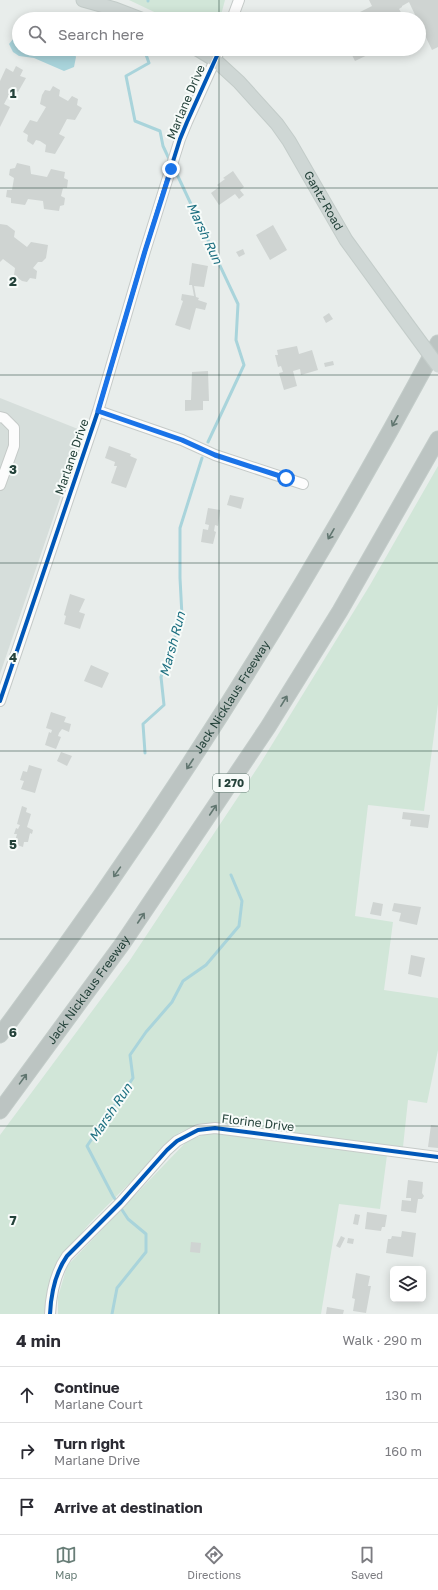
<!DOCTYPE html>
<meta charset="utf-8">
<style>
body{margin:0;font-family:"Golos Text",sans-serif;background:#f7f7f7;color:#2b2b33}
.controls{position:absolute;right:12px;bottom:12px;display:grid;overflow:hidden;border-radius:6px;box-shadow:0 2px 10px #0003}
.controls button{width:36px;height:36px;display:grid;place-items:center;padding:0;border:0;border-bottom:1px solid #e1e1e2;background:#fff;color:#2b2b33;font:20px sans-serif}
.stop{position:absolute;width:12px;height:12px;margin:-9px;border:3px solid #1a73e8;border-radius:50%;background:#fff}
.stop.end{background:#1a73e8;border-color:#fff;box-shadow:0 1px 4px #0008}
.list{margin:0;padding:0;list-style:none}
h2{display:flex;justify-content:space-between;align-items:center;height:52px;margin:0;padding:0 16px;font-size:17px}
h2 small{font-size:13px;font-weight:400;color:#7c7c81}
.list li{display:grid;grid-template-columns:26px 1fr auto;gap:12px;align-items:center;box-sizing:border-box;height:56px;padding:0 16px;border-top:1px solid #e1e1e2}
.list b{display:block;font-size:15px;white-space:nowrap}
.list p{margin:0;font-size:13px;white-space:nowrap;color:#7c7c81}
.list em{font-size:13px;font-style:normal;color:#7c7c81}
.icon{flex:none;width:22px;height:22px;fill:none;stroke:currentColor;stroke-width:2;stroke-linecap:round;stroke-linejoin:round}
.map{position:relative;flex:none;width:438px;height:1314px;overflow:hidden}
.search{position:absolute;background:#fff;box-shadow:0 2px 10px #0003;left:12px;right:12px;top:12px;height:44px;display:flex;align-items:center;gap:10px;box-sizing:border-box;padding:0 14px;border-radius:22px;color:#7c7c81;font-size:15px}
.sheet{height:220px;background:#fff}
nav{display:flex;justify-content:space-around;align-items:center;box-sizing:border-box;height:56px;border-top:1px solid #e1e1e2;background:#fff;font-size:11px;color:#7c7c81}
nav a{display:grid;justify-items:center;gap:2px}
nav .on{color:#697e78}
.map>svg:first-child{display:block}
.built{fill:#d6dedb}
.green{fill:#d1e6d8}
.water{fill:#a9d4db}
.lines{fill:none;stroke-linecap:round;stroke-linejoin:round}
.stream{stroke:#a9d4db;stroke-width:3}
.building{fill:#cfd4d2}
.minor-casing{stroke:#c5cac8;stroke-width:12}
.major-casing{stroke:#c3ccc9;stroke-width:15}
.highway-casing{stroke:#c3ccc9;stroke-width:17}
.minor{stroke:#fcfcfc;stroke-width:10}
.major{stroke:#cfd7d5;stroke-width:13}
.highway{stroke:#bcc4c2;stroke-width:15}
.major-bridge-casing{stroke:#c3ccc9;stroke-width:15;stroke-linecap:butt}
.major-bridge{stroke:#cfd7d5;stroke-width:13}
.cycleway-casing{stroke:#f7fbf9;stroke-width:6}
.cycleway{stroke:#0057b8;stroke-width:4}
.oneway{stroke:#617670}
.route{stroke:#1a73e8;stroke-width:5}
.grid{fill:none;stroke:#24423a;stroke-width:1;stroke-opacity:0.55}
.labels{text-anchor:middle;stroke-width:4;stroke-linejoin:round;paint-order:stroke}
.shield{fill:#f7fbf9;stroke:#637a73;stroke-width:1}
.shield-label{font-size:11px;font-weight:bold;fill:#24423a}
.street-label{font-size:12px;fill:#24423a;stroke:#f7fbf9}
.water-label{font-size:13px;font-style:italic;fill:#1c6f80;stroke:#f7fbf9}
.grid-label{font-size:13px;text-anchor:middle;font-weight:bold;fill:#24423a;stroke:#f7fbf9;stroke-width:4;stroke-linejoin:round;paint-order:stroke}
</style>
<div class="map">
<svg width="438" height="1314" viewBox="0 0 438 1314">
<rect width="100%" height="100%" fill="#e8edeb"/>
<path class="built" d="M0,398L83,431L0,674Z"/>
<path class="green" d="M129,0H225L220,19H169Z
M438,466V704L424,811L368,805L355,916L393,922L384,990L438,998V1050L427,1103L408,1100L403,1147L226,1126L198,1125L180,1132L90,1223L62,1256L52,1276L44,1314H0V1135L130,960L260,764L370,585Z
M210,1133L258,1137L387,1155L380,1209L339,1204L321,1314H58V1297L67,1266L188,1140Z"/>
<path class="water" d="M19,35V49H73L76,57L74,67L64,71L34,58L19,56L13,52L9,44L14,38Z"/>
<g class="lines">
<path class="stream" d="M148,1V0
M144,49L149,63L126,76L135,121L160,131L163,146L170,161
M174,168L238,304L236,340L244,365L208,442
M145,753L143,724L164,705L161,677L182,616L180,578V528L202,458
M112,1314L117,1288L146,1252V1234L128,1219L113,1196L87,1146L133,1078L130,1055L146,1032L172,1002L183,981L206,965L239,926L242,901L231,875"/>
</g>
<path class="building" d="M369,0H438V47L432,50L419,23V19H417L409,2L402,6V7L399,9L405,19H377L376,17L372,19H346L372,6Z
M349,49H380L355,61Z
M16,66L23,70L20,76L26,78L18,92L12,89L4,104L10,107L0,127V81L6,68L13,72Z
M53,86L60,90L59,96L68,101L72,96L78,99L77,105L82,108L75,120L67,119L59,134L65,137L55,154L45,152L46,145L40,141L36,140L33,145L27,141L28,135L23,132L30,120L37,122L46,107L40,104L42,95L45,90L50,91Z
M17,163L30,166L31,174L47,177L51,169L65,172L64,178L68,180L67,188H63L61,196L65,198L64,205L60,206L59,211L44,209L43,201L28,199L25,205L11,203V198L6,197L7,190H12L14,178L9,175L10,169L15,168Z
M233,171L244,187L240,190L244,195L239,199L235,194L219,205L211,193L219,187L217,185L225,179L223,178Z
M0,224L7,225L15,231L14,237L27,247L31,242L48,245L46,258L42,262H38L33,268L37,271L36,279L30,278L27,282L22,281L14,275L15,268L3,259L0,262Z
M273,225L287,250L270,260L256,235Z
M243,249L245,254L239,257L236,252Z
M192,263L208,266L204,287L194,286L196,297L199,298L198,300L207,303L205,310L196,308L190,330L175,325L183,301L181,300L182,294L194,296L192,285H189Z
M329,313L333,319L326,323L323,317Z
M297,346L299,354L312,350L318,370L301,375L300,369L293,371L297,386L284,390L279,373L283,372L281,366L278,367L275,355H278L277,350Z
M333,361L334,365L325,367L324,363Z
M208,371L209,401H203V410L185,411V400H191L192,372Z
M109,446L131,454L130,456L137,459L126,488L111,483L117,466H114L115,462L105,458Z
M230,495L244,498L241,509L227,505Z
M208,508L220,510L218,526L215,525L214,531L216,532L213,544L201,542L203,529L208,530L209,525L205,524Z
M70,594L85,599L79,612L85,614L80,629L64,624L66,616L64,615Z
M91,665L109,673L102,688L84,681Z
M51,712L66,717L64,722L71,724L69,732L62,729L59,733L58,736L61,737L56,749L45,745L49,732L51,733L52,730L46,728Z
M61,752L72,756L67,766L57,761Z
M29,765L42,769L35,793L21,789L24,781L20,780L23,771L27,772Z
M22,806L27,808L26,812L31,814L27,827L33,830L32,834L30,833L28,842H24L23,847L14,844L17,834H14L16,828L18,829L20,825L17,824Z
M403,812L430,815L428,828L410,826L411,820L402,819Z
M373,902L383,904L381,916L370,914Z
M394,903L421,907L417,925L399,921L401,913L392,911Z
M411,955L425,958L421,977L408,974Z
M431,1125L438,1126V1148L428,1147Z
M408,1180L423,1182L422,1193L424,1196L422,1199H418L416,1213L401,1211L402,1200L411,1201V1198H406Z
M367,1212L387,1215L385,1227H382L381,1231L365,1229Z
M355,1214L360,1215L358,1225L353,1224Z
M402,1231L416,1233L413,1257L386,1253L388,1239H391L392,1236L401,1237Z
M341,1236L345,1238L340,1248L336,1246Z
M348,1238L354,1239L353,1244L347,1243Z
M191,1242L201,1243L200,1253L190,1252Z
M356,1273L370,1276L368,1286H371L366,1313L353,1311L355,1299L352,1298Z
M327,1307L344,1310L343,1314H326Z"/>
<g class="lines">
<g class="minor-casing">
<path id="minor" d="M232,19L239,0
M98,411L182,440L215,455L303,484
M0,417L4,418L14,428V446L0,485
M0,701L98,411L145,251L180,139L187,122L220,49
M50,1314C51,1294 55,1273 67,1256L121,1202L167,1150L177,1141L198,1130L215,1128L438,1157"/>
</g>
<g class="major-casing">
<g id="major">
<path d="M83,0L115,9L141,19"/>
<path id="s1" d="M197,49L215,60L239,82L277,124L289,141L346,240L402,317"/>
</g>
</g>
<g class="highway-casing">
<g id="highway">
<path id="s2" d="M0,1035C164,816 309,584 438,343"/>
<path id="s3" d="M0,1111L123,943L268,727L340,611L438,439"/>
</g>
</g>
<use href="#minor" class="minor"/>
<use href="#major" class="major"/>
<use href="#highway" class="highway"/>
<g class="major-bridge-casing">
<path id="major-bridge" d="M402,317L438,366"/>
</g>
<use href="#major-bridge" class="major-bridge"/>
<g class="cycleway-casing">
<path id="cycleway" d="M0,701L98,411L145,251L180,139L187,122L220,49
M50,1314C51,1294 55,1273 67,1256L121,1202L167,1150L177,1141L198,1130L215,1128L438,1157"/>
</g>
<use href="#cycleway" class="cycleway"/>
</g>
<defs><path id="oneway-shaft" d="M-6 0H5M1.5-3L5.5 0L1.5 3" fill="none" stroke-width="1.6" stroke-linecap="round" stroke-linejoin="round"/></defs>
<g class="oneway">
<use href="#oneway-shaft" transform="translate(395 421) rotate(119)"/>
<use href="#oneway-shaft" transform="translate(331 534) rotate(120)"/>
<use href="#oneway-shaft" transform="translate(284 701) rotate(-58)"/>
<use href="#oneway-shaft" transform="translate(190 764) rotate(123)"/>
<use href="#oneway-shaft" transform="translate(213 810) rotate(-56)"/>
<use href="#oneway-shaft" transform="translate(117 872) rotate(125)"/>
<use href="#oneway-shaft" transform="translate(141 918) rotate(-56)"/>
<use href="#oneway-shaft" transform="translate(23 1079) rotate(-54)"/>
</g>
<g class="lines">
<path class="route" d="M171,169L145,251L98,411L182,440L215,455L286,478"/>
</g>
<path class="grid" d="M219,0V19M219,49V1314M0,188H438M0,375H438M0,563H438M0,751H438M0,939H438M0,1126H438"/>
<g class="labels">
<rect class="shield" x="213" y="774" width="36" height="18" rx="3"/>
<g class="shield-label">
<text x="231" y="787">I 270</text>
</g>
<g class="street-label">
<text transform="translate(186 102) rotate(-67)" y="4">Marlane Drive</text>
<text dy="4" stroke="none"><textPath href="#s1" startOffset="200">Gantz Road</textPath></text>
<text transform="translate(72 457) rotate(-71)" y="4">Marlane Drive</text>
<text dy="4" stroke="none"><textPath href="#s2" startOffset="410">Jack Nicklaus Freeway</textPath></text>
<text dy="4" stroke="none"><textPath href="#s3" startOffset="150">Jack Nicklaus Freeway</textPath></text>
<text transform="translate(258 1123) rotate(7)" y="4">Florine Drive</text>
</g>
<g class="water-label">
<text transform="translate(205 233) rotate(65)" y="5">Marsh Run</text>
<text transform="translate(172 644) rotate(-75)" y="5">Marsh Run</text>
<text transform="translate(110 1112) rotate(-56)" y="5">Marsh Run</text>
</g>
</g>
<g class="grid-label">
<text x="13" y="98">1</text>
<text x="13" y="286">2</text>
<text x="13" y="474">3</text>
<text x="13" y="662">4</text>
<text x="13" y="849">5</text>
<text x="13" y="1037">6</text>
<text x="13" y="1225">7</text>
</g>
</svg>
<div class="controls">
<button><svg class="icon" aria-label="layers" viewBox="0 0 24 24"><path d="M12 4l9 5-9 5-9-5zM3 14l9 5 9-5"/></svg></button>
</div>
<div class="stop" style="left:286px;top:478px"></div>
<div class="stop end" style="left:171px;top:169px"></div>
<div class="search"><svg class="icon" aria-label="search" viewBox="0 0 24 24"><circle cx="10" cy="10" r="6"/><path d="M15 15l6 6"/></svg>Search here</div>
</div>
<section class="sheet">
<h2>4 min<small>Walk · 290 m</small></h2>
<ul class="list">
<li><svg class="icon" aria-label="ahead" viewBox="0 0 24 24"><path d="M12 20V5M6 11l6-6 6 6"/></svg><div><b>Continue</b><p>Marlane Court</p></div><em>130 m</em></li>
<li><svg class="icon" aria-label="right" viewBox="0 0 24 24"><path d="M7 20v-9h11M14 6l5 5-5 5"/></svg><div><b>Turn right</b><p>Marlane Drive</p></div><em>160 m</em></li>
<li><svg class="icon" aria-label="arrive" viewBox="0 0 24 24"><path d="M6 21V4h12l-3 4 3 4H6"/></svg><div><b>Arrive at destination</b></div></li>
</ul>
</section>
<nav>
<a class="on"><svg class="icon" aria-label="map" viewBox="0 0 24 24"><path d="M3 6l6-2 6 2 6-2v14l-6 2-6-2-6 2zM9 4v14M15 6v14"/></svg>Map</a>
<a><svg class="icon" aria-label="directions" viewBox="0 0 24 24"><path d="M12 3l9 9-9 9-9-9zM9 14v-3h6M13 9l2 2-2 2"/></svg>Directions</a>
<a><svg class="icon" aria-label="saved" viewBox="0 0 24 24"><path d="M7 4h10v16l-5-4-5 4z"/></svg>Saved</a>
</nav>
